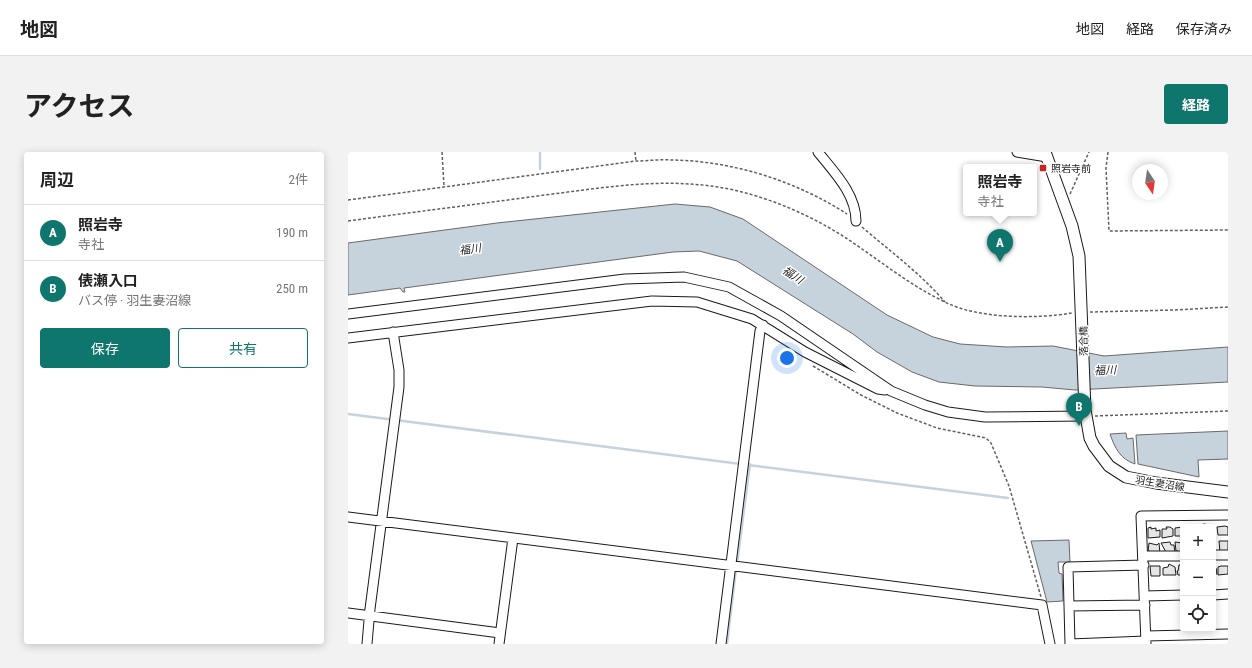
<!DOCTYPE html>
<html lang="ja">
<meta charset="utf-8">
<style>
body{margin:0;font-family:"Roboto Condensed","Noto Sans JP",sans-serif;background:#f2f2f2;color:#222}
.controls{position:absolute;right:12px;bottom:12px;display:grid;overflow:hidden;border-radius:4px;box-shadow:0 2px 10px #0003}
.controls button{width:36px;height:36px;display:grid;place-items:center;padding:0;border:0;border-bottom:1px solid #e0e0e0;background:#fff;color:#222;font:20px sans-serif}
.compass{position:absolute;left:784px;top:12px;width:36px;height:36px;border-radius:50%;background:#fff;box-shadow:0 2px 10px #0003;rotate:167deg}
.you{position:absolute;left:439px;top:206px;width:14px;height:14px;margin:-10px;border:3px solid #fff;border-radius:50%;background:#1a73e8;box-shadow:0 0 0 6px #1a73e833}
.badge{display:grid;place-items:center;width:26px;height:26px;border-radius:50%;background:#0f766e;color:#fff;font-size:13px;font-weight:700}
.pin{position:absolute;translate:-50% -33px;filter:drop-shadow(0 1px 2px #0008)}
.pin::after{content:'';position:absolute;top:21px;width:14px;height:12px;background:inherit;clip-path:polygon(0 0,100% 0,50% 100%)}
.popup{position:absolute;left:615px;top:12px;width:74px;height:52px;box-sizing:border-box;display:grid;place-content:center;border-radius:4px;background:#fff;filter:drop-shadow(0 1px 3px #0005);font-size:13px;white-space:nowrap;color:#767676}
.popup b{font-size:15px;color:#222}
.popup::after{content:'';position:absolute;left:50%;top:100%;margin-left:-8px;border:8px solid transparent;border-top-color:#fff}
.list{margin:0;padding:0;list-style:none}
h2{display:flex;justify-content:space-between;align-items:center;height:52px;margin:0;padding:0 16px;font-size:17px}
h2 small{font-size:13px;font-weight:400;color:#767676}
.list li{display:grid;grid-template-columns:26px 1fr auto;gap:12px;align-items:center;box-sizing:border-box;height:56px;padding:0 16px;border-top:1px solid #e0e0e0}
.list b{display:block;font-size:15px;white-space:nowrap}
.list p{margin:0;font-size:13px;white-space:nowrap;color:#767676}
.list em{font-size:13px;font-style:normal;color:#767676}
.actions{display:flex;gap:8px;padding:12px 16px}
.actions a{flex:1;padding:9px 0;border:1px solid #0f766e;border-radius:4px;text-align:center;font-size:14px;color:#0f766e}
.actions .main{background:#0f766e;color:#fff}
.icon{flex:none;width:22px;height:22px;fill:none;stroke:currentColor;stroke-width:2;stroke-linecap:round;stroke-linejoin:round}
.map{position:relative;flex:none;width:880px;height:492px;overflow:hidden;border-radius:4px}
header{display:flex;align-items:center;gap:24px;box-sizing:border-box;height:56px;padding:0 20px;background:#fff;border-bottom:1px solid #e0e0e0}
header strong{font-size:19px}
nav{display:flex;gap:22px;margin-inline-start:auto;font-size:14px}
.intro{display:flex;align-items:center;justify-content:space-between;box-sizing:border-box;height:96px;padding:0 24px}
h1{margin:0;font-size:28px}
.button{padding:10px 18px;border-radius:4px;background:#0f766e;color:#fff;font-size:14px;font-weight:700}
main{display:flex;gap:24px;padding:0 24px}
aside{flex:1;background:#fff;border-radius:4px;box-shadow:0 2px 10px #0003}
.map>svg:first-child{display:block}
.water{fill:#c6d2dc;stroke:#6a6a6a}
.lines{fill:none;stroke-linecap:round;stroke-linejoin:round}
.stream{stroke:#c6d2dc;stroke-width:2.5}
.building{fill:#e6e6e6;stroke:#1a1a1a}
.minor-casing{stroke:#1a1a1a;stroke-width:11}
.major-casing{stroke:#1a1a1a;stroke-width:13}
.path{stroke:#5f5f5f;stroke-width:1.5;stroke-dasharray:3 2;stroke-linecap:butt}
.minor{stroke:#fff;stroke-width:9}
.major{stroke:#fff;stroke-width:11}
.poi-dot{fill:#c62828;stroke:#fff;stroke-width:1.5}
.labels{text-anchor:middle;stroke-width:3;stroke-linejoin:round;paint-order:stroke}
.poi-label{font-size:10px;fill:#1a1a1a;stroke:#fff;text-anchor:start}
.street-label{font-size:10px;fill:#1a1a1a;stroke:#fff}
.water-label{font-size:11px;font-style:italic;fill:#1a1a1a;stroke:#fff}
</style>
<header>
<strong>地図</strong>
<nav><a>地図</a><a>経路</a><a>保存済み</a></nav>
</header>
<div class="intro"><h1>アクセス</h1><a class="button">経路</a></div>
<main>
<aside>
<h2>周辺<small>2件</small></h2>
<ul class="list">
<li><span class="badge">A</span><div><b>照岩寺</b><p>寺社</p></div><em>190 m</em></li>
<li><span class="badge">B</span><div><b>俵瀬入口</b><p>バス停 · 羽生妻沼線</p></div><em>250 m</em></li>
</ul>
<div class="actions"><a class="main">保存</a><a>共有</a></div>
</aside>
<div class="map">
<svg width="880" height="492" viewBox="0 0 880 492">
<rect width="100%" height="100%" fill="#fff"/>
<path class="water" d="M327,52L362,55L395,67L539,163L585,185L612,192L659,195L705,194L756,204L880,195V230L727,238L694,235L627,234L591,230L564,220L529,200L505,182L389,109L351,99L325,100L56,136L57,140H55L52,136L0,143V91L149,71Z
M880,279V307L850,308L851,325L790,312L788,283Z
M778,281L779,287L785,286L787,312C772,307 767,296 762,282Z
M721,388L722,410H710L711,421L714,422L715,449L699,450L683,389Z"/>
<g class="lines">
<path class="stream" d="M192,0V17
M0,262L660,346
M389,412L402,312
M379,492L388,417"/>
</g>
<path class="building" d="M855,372L864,373V375H855Z
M877,374L880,375V383H870L869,375Z
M803,375V377L808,376V379L812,378V385L800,386V376Z
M818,375H822L825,377V384L814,386V377H819Z
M835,375V384H827V376Z
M871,389H880V400H872Z
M822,390L823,393H826L827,401L819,402L813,391Z
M827,390L835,391V402H830V399H828Z
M801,391L809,393L811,391L812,402H802V399L800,400Z
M821,412L827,415L828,423H815V416L820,415Z
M834,412L835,423H830L829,419H830L831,413Z
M802,414H812V424H803Z
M873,414H880V422L870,423V415Z
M865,416H868L869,422H865Z"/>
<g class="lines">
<g class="minor-casing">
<path id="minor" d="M470,0C486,20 508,42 508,69
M669,0L699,5
M0,162L277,127L336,125L381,135L433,164L543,239L577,253L600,260L637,265L737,264
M0,186L304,149L349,150L404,167L457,200L530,237L537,238
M0,365L694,453L702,492
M865,403H880
M795,404H835
M865,443L880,442
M797,444L835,443
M721,454L797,453
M0,461L152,481
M798,484L880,482
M19,492L22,457L51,235V218L45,180
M151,492L165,386
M373,492L412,179L415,173
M722,492L720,415L796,413
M722,492L798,489
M798,492L793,364L880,363"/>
</g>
<g class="major-casing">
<path id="major" d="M697,0L724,74L731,104L737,258L742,286L746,294L761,314L778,325L808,331L880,340"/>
</g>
<path class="path" d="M94,0L96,34
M287,0L288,9
M760,0L758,16L761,79L880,78
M722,42L741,0
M0,48L288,9C300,9 312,7 324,8C385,9 448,29 499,62
M0,69C66,60 131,52 197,43C261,35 321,24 386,38C425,47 464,64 498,86C530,107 561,133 597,150C630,167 689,167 724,161
M514,75C543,100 572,121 597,150
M742,160L827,158L880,155
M465,214L513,243L549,261L589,276L638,286L643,291L661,334L693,445
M747,264L880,259"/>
<use href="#minor" class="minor"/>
<use href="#major" class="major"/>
</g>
<rect class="poi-dot" x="691" y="12" width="8" height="8" rx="2"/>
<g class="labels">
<g class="poi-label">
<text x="703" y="20">照岩寺前</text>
</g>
<g class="street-label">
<text transform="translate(735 189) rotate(-91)" y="4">落合橋</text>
<text transform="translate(812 331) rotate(9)" y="4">羽生妻沼線</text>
</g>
<g class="water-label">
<text transform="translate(122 97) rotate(-8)" y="4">福川</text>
<text transform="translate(445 123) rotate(33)" y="4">福川</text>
<text transform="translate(757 218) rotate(-2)" y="4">福川</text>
</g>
</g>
</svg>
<div class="controls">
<button>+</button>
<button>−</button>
<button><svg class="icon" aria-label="locate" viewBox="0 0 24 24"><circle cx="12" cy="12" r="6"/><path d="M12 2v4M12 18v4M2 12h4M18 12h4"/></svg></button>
</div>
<svg class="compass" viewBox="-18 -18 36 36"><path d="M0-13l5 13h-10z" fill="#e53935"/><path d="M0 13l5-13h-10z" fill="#767676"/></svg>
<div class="you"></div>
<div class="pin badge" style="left:652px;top:110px">A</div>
<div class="popup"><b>照岩寺</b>寺社</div>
<div class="pin badge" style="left:731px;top:274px">B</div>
</div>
</main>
